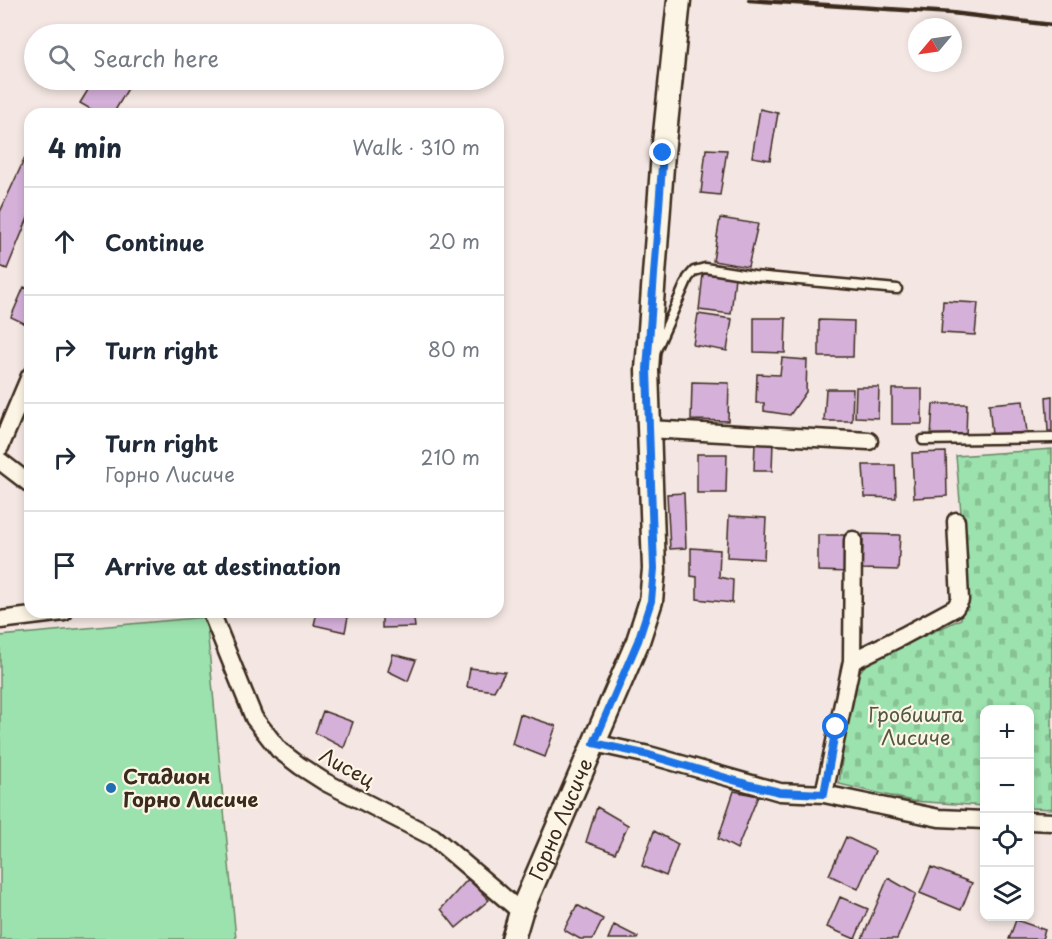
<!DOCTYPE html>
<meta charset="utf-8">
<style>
body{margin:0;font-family:"Playpen Sans",sans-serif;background:#f6f6f7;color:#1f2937}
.controls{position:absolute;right:18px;bottom:18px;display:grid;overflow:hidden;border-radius:12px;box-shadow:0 3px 9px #0003}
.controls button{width:54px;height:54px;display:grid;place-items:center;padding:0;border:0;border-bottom:2px solid #e0e1e3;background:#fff;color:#1f2937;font:30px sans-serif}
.compass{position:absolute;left:908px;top:18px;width:54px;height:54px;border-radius:50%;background:#fff;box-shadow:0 3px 9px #0003;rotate:241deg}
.stop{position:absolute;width:18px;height:18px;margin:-14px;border:4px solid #1a73e8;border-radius:50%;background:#fff}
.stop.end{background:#1a73e8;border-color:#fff;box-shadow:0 2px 6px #0008}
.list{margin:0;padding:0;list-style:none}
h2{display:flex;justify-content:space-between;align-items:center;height:78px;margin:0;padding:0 24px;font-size:26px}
h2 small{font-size:20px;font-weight:400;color:#747a83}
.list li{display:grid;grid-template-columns:39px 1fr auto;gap:18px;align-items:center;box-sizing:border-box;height:108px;padding:0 24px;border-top:2px solid #e0e1e3}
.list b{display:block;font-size:22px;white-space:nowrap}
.list p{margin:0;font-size:20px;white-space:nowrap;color:#747a83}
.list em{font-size:20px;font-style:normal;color:#747a83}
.icon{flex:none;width:33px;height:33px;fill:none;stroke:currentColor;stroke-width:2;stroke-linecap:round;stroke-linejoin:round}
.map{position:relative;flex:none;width:1052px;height:939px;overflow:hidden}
.search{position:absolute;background:#fff;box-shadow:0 3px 9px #0003;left:24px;top:24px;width:480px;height:66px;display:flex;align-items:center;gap:15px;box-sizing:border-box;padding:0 21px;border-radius:33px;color:#747a83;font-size:22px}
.panel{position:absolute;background:#fff;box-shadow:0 3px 9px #0003;left:24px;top:108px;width:480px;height:510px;border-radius:18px}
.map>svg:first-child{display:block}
.green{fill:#9ce2ae;stroke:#6c8666;stroke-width:1.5}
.cemetery{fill:url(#cemetery-stones);stroke:#6c8666;stroke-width:1.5}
.building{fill:#d5b0d9;stroke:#3b2a1e;stroke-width:1.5}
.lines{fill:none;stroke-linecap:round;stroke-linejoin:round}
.lane-casing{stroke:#3b2a1e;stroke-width:13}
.street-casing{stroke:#3b2a1e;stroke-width:21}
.secondary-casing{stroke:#3b2a1e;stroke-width:27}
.lane{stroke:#fcf5e5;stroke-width:8}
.street{stroke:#fcf5e5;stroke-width:16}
.secondary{stroke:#fcf5e5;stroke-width:22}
.rail{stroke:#3b2a1e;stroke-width:4.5}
.route{stroke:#1a73e8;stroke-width:8}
.poi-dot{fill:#1f6fb2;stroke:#fcf5e5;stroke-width:2}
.labels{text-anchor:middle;stroke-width:4.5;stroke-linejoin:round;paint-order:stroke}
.park-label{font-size:20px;fill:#535842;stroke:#fcf5e5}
.street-label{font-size:20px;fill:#3b2a1e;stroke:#fcf5e5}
.poi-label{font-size:20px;font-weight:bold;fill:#3b2a1e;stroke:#fcf5e5;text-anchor:start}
</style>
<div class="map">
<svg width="1052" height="939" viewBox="0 0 1052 939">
<defs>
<pattern id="cemetery-stones" width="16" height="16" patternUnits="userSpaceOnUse" patternTransform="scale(1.5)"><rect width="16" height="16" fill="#9ce2ae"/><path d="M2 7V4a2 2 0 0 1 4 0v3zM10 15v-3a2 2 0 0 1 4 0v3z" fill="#87c295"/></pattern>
</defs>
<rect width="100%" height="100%" fill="#f4e7e3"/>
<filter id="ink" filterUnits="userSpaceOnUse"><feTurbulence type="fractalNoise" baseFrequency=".0167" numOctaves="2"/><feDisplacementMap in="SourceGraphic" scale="12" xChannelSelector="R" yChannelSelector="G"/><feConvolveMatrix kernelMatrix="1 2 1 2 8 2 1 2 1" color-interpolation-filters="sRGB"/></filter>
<g filter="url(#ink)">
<path class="green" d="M206,617L236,939H0V636Z"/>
<path class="cemetery" d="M1052,449V809L1030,808V710H984V806L912,801L839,784L852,681L868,662L961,619L967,581L956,456Z"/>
<path class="building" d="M94,80H133L113,114H99L80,103Z
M760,109L778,113L770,160L752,157Z
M30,147V213L7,269L0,266V212Z
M706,149L727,150L720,195L701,193Z
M720,218L758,224L748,267L713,261Z
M703,274L735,277L731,314L699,310Z
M24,287L30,290V326L11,317Z
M943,301L978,303L975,335L941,333Z
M698,314L732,319L727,351L693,345Z
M754,318H786L785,353L754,352Z
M819,320L854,321L853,357H819Z
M782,358L807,360L806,392L790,415L764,411V403H756L757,374L780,375Z
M692,382L729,383L728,421L691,420Z
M856,387H879L878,418L855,417Z
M826,389H853L852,421H824Z
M892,389H922V424H892Z
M1052,396V431H1048L1046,397Z
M1023,401L1027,432L992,435L989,404Z
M933,404H967L966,437L931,436Z
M773,441L772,471H754L755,442Z
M946,452L947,496L914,498L912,453Z
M697,454H727L726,493H697Z
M863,465H895L896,498L865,497Z
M684,493L686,548L670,549L667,494Z
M729,516L766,518L764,559L727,557Z
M863,534L900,535L898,570L862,569Z
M818,535H849V572L818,571Z
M691,548L720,550L719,577L733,580L732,603L697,599V577L691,576Z
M317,612H349L345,632L314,625Z
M382,612H413L415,627L382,628Z
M393,654L416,660L408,681L388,671Z
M470,668L505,672L494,691L467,687Z
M323,711L353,722L344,748L315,733Z
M520,714L556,726L545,757L512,744Z
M734,791L758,796L737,849L718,839Z
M597,807L628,825L615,853L586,842Z
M654,831L678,844L666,876L642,866Z
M846,837L875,851L858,889L829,875Z
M931,867L972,883L961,910L920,893Z
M888,878L916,894L897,939H862Z
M468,879L489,900L456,928L441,909Z
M840,897L868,909L855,939L827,927Z
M577,905L603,919L593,939H580L564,930Z
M1016,920L1045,930L1042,939H1009Z
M614,925L638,937L637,939H608Z"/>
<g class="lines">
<g class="lane-casing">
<path id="lane" d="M656,350L688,278L694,271L705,268L754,276L897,289
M923,440L1052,438"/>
</g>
<g class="street-casing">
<path id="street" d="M648,429L869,441
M0,447L30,376
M0,461L30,484
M211,612L254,718L279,750L300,766L325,782L433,837L521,912
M0,620L64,612
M852,661L903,636L955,608L960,600L956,521
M594,743L649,755L780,792L824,794L939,818L984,820
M824,794L852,661L853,540
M1030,821L1052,822"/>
</g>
<g class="secondary-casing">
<g id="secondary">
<path id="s1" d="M513,939L521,912L638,641L651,601L654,569L647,370L663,153L679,0"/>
</g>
</g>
<use href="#lane" class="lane"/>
<use href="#street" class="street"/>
<use href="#secondary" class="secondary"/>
<path class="rail" d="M749,0L952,13L1052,25"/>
</g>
</g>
<g class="lines" filter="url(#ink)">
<path class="route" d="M663,153L647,369L654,569L651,601L638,641L594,743L649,755L750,785L780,792L824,794L836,727"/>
</g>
<circle class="poi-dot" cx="111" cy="788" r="6"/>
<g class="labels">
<g class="park-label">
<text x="916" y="722">Гробишта<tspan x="916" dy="23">Лисиче</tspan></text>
</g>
<g class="street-label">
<text transform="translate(347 768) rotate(29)" y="7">Лисец</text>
<text dy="7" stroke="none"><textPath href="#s1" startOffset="129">Горно Лисиче</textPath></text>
</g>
<g class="poi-label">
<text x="123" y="784">Стадион<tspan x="123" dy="23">Горно Лисиче</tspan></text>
</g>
</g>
</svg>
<div class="controls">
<button>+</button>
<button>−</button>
<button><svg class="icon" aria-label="locate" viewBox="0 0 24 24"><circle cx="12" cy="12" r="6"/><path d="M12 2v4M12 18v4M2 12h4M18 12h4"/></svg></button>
<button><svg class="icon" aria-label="layers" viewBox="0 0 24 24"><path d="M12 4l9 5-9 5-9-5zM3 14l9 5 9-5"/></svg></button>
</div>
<svg class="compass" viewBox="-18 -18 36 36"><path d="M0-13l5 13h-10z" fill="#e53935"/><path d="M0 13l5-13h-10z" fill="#747a83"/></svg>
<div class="stop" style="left:836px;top:727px"></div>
<div class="stop end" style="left:663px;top:153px"></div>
<div class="search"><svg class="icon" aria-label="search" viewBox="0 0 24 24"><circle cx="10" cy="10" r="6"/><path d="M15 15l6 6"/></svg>Search here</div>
<section class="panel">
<h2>4 min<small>Walk · 310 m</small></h2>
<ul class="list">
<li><svg class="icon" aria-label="ahead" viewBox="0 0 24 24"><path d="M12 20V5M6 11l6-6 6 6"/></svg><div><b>Continue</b></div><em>20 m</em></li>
<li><svg class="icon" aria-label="right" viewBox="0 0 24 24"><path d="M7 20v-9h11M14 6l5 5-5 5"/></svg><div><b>Turn right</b></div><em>80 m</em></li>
<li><svg class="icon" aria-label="right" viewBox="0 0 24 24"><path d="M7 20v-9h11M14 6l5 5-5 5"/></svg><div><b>Turn right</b><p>Горно Лисиче</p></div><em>210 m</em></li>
<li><svg class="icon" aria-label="arrive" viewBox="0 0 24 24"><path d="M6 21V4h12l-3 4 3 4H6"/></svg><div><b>Arrive at destination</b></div></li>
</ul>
</section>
</div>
